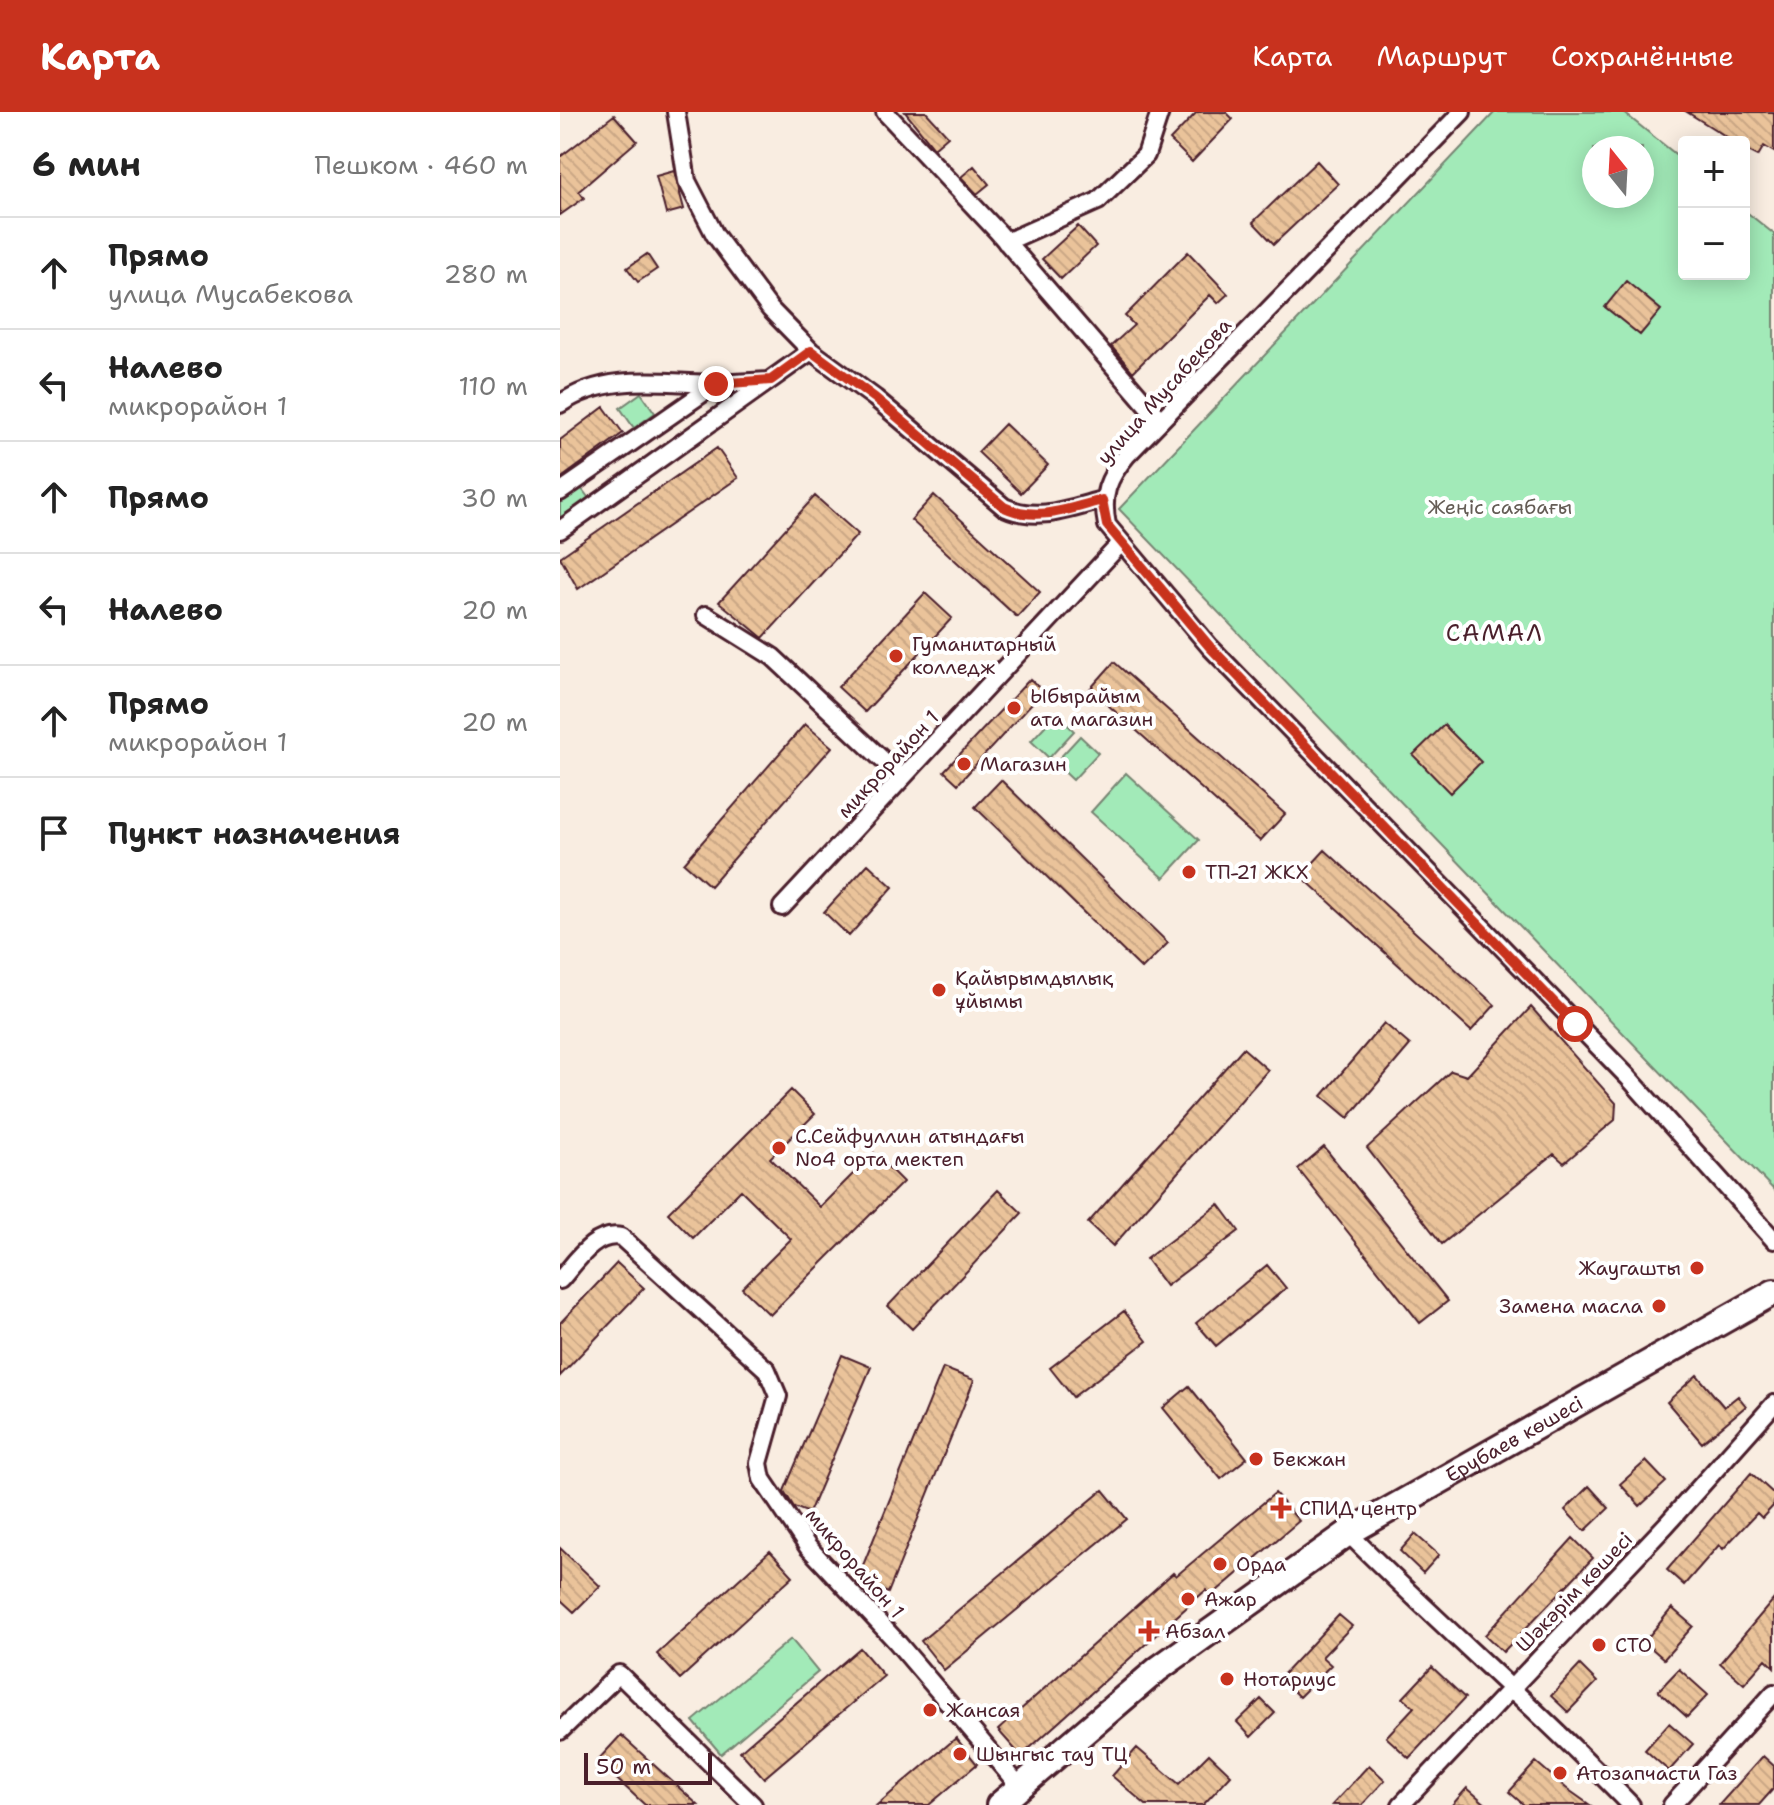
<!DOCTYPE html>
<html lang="ru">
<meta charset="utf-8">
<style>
body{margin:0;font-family:"Shantell Sans",sans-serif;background:#f6f6f6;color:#222}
.controls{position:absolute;right:24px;top:24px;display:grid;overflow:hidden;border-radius:8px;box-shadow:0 4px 20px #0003}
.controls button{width:72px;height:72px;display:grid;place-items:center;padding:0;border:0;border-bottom:2px solid #e0e0e0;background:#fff;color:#222;font:40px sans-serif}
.compass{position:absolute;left:1022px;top:24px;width:72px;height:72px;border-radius:50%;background:#fff;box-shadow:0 4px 20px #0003;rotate:342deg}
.scale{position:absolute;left:24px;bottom:20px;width:128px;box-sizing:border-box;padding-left:8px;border:4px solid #4a1f2b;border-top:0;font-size:22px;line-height:28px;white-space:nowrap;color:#4a1f2b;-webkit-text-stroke:6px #fff;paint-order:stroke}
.stop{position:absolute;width:24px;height:24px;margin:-18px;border:6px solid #c8321e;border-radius:50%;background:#fff}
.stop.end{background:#c8321e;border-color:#fff;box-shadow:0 2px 8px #0008}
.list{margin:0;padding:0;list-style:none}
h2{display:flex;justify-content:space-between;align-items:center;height:104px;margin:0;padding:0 32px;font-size:34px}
h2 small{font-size:26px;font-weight:400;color:#767676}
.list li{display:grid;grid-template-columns:52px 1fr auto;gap:24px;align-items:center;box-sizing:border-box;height:112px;padding:0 32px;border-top:2px solid #e0e0e0}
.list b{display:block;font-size:30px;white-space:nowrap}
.list p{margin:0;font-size:26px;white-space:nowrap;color:#767676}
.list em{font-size:26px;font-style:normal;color:#767676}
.icon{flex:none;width:44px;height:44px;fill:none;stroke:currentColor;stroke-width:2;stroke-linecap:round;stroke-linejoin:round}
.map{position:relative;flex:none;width:1214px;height:1693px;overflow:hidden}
header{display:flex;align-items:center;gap:48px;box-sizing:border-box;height:112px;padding:0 40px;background:#c8321e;color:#fff}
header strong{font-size:38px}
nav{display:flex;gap:44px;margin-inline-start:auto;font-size:28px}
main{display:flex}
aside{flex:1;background:#fff}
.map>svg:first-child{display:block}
.green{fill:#a2eab8;stroke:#768472;stroke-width:2;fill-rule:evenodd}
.building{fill:url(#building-back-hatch);stroke:#4a1f2b;stroke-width:2}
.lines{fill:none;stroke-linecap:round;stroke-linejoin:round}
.street-casing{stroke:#4a1f2b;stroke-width:22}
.secondary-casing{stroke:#4a1f2b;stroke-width:30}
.street{stroke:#fff;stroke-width:16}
.secondary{stroke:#fff;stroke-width:24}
.route{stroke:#c8321e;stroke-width:10}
.poi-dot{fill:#c8321e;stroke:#fff;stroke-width:3}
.labels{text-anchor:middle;stroke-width:8;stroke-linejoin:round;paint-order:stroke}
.street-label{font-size:20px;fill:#4a1f2b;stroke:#fff}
.park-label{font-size:20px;fill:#645c55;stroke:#fff}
.poi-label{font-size:20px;fill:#4a1f2b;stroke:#fff;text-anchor:start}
.quarter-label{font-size:24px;letter-spacing:2px;fill:#4a1f2b;stroke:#fff}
</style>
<header>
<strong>Карта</strong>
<nav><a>Карта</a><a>Маршрут</a><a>Сохранённые</a></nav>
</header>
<main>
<aside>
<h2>6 мин<small>Пешком · 460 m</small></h2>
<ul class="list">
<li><svg class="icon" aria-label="ahead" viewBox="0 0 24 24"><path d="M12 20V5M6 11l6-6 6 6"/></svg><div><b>Прямо</b><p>улица Мусабекова</p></div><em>280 m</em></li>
<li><svg class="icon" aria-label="left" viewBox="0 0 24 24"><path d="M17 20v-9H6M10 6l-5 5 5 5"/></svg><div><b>Налево</b><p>микрорайон 1</p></div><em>110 m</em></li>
<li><svg class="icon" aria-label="ahead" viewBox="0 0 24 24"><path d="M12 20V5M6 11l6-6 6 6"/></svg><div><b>Прямо</b></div><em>30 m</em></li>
<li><svg class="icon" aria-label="left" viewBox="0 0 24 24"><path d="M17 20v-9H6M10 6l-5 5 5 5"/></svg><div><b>Налево</b></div><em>20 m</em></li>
<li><svg class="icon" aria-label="ahead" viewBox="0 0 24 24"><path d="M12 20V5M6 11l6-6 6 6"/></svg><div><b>Прямо</b><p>микрорайон 1</p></div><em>20 m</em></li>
<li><svg class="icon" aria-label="arrive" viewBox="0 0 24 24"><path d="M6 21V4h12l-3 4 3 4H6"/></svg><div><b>Пункт назначения</b></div></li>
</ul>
</aside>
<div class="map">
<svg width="1214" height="1693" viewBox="0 0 1214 1693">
<defs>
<pattern id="building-back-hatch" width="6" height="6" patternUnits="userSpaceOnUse" patternTransform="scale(2)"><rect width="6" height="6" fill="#eac39a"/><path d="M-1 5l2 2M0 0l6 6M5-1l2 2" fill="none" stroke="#caa785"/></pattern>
</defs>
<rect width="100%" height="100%" fill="#f9ede1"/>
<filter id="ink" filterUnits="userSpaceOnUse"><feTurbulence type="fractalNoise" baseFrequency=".0125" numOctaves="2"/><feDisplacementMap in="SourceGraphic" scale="16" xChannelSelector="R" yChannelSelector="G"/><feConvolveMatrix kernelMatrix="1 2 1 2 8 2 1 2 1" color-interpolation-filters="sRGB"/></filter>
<g filter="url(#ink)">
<path class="green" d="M935,0H1063L1124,49V162H1184V98L1214,122V1078L559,397ZM1034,36H1082V84H1034Z
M81,281L95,301L74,316L60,296Z
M18,372L31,389L0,411V385Z
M496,602L514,619L489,646L471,629Z
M520,624L538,641L513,668L495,651Z
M566,661L639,728L604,766L531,700Z
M231,1527L258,1560L161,1642L133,1609Z"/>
<path class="building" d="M345,0H366L388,24L374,36Z
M637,0H666L673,7L632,50L610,28Z
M1127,0H1214V40L1204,34L1198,44L1184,37V30H1175Z
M54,3L77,29L19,79L24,86L0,103V45Z
M757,49L778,72L714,132L693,110Z
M414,54L429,72L417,82L401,65Z
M114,59L124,97L106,102L96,64Z
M518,114L536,134L501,167L482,147Z
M628,140L668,182L658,191L650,183L573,260L551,234L574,213L565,204Z
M87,142L97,157L78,170L67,156Z
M1066,169L1101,198L1080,223L1045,195Z
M44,295L63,321L0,367V328Z
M445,312L488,353L461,381L418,340Z
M157,336L178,366L18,477L0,445Z
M374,383L480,480L457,505L351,408Z
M255,384L298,422L203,526L159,490Z
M365,481L392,506L305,600L278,575Z
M554,550L725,702L700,729L530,577Z
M470,567L483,579L398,672L384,659Z
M245,612L272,635L150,774L124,751Z
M884,613L921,650L890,681L853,643Z
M441,668L608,831L582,857L415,695Z
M765,738L935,893L911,919L741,764Z
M308,752L333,775L289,824L264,800Z
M971,895L1056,991L1055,1008L1004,1051L994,1042L882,1132L807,1036L891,959L907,964Z
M824,911L850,933L788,1006L762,984Z
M683,936L708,958L553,1134L528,1111Z
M231,978L255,1002L210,1046L260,1095L314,1041L343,1070L210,1203L182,1176L231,1127L181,1078L133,1126L108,1101Z
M764,1035L888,1189L860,1211L738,1057Z
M438,1078L462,1101L352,1217L328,1194Z
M659,1092L679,1119L606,1174L586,1147Z
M57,1151L84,1176L0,1264V1211Z
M707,1153L726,1176L656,1234L636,1211Z
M564,1199L587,1229L513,1285L490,1256Z
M282,1243L311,1255L249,1401L234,1395L224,1379Z
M383,1256L414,1268L328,1481L297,1468Z
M1137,1263L1164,1295L1178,1284L1186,1294L1142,1331L1107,1290Z
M629,1274L687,1346L661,1367L603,1296Z
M1086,1349L1106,1370L1080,1394L1060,1372Z
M1191,1361L1214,1382V1393L1202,1406L1197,1401L1163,1437L1159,1433L1124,1473L1107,1458Z
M1029,1374L1049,1396L1025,1419L1005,1398Z
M543,1378L567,1407L384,1558L361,1529Z
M715,1381L739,1409L651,1484L646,1478L461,1644L438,1618L613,1461L616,1464Z
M855,1422L879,1443L863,1461L840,1439Z
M1013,1426L1033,1446L943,1540L925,1523Z
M0,1436L40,1474L14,1500L0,1487Z
M210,1439L233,1464L120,1567L97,1542Z
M1214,1487V1555L1206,1547L1184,1572L1160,1551Z
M1112,1496L1133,1514L1104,1547L1084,1530Z
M779,1503L792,1514L762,1545L771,1553L739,1585L720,1566Z
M300,1536L324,1564L204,1666L180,1639Z
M1020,1553L1037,1570L1008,1600L991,1584Z
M872,1555L905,1586L849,1646L826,1625L854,1595L843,1586Z
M1119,1557L1148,1583L1127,1605L1098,1579Z
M701,1587L715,1601L691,1625L677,1610Z
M1109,1611L1133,1632L1109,1659L1085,1638Z
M61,1623L138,1693H85L37,1649Z
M396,1626L417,1652L369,1693H317Z
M577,1636L619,1672L649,1642L671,1663L643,1693H586L552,1664Z
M1203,1644L1214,1654V1676L1199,1693H1159Z
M976,1650L1006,1676L1030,1693H964L949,1680Z
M809,1653L825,1668L802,1693H772Z
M907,1676L927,1693H892Z"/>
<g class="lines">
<g class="street-casing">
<path id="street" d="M116,0L127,69L155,123L210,197L251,239L315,286L444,395C477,410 508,397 542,388
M325,0L438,120L600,308
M902,0L567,343C547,367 541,383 547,413L650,535L1068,965L1214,1128
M446,130L538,89L586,43L600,0
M0,292C47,260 102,271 156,272
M0,380L156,272L209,269
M0,418L251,239
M146,503L213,545L342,666
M222,795L561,431
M0,1168C16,1150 35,1119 61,1125L207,1258L218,1284L199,1351L202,1367L248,1435L336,1529L460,1675
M788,1421C881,1514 980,1599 1071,1693
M0,1619L59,1562L193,1693
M841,1693L1106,1413L1214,1292
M1112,1693L1214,1581"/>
</g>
<g class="secondary-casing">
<g id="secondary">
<path id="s1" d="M439,1693L598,1557L788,1421L1214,1180"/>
</g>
</g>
<use href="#street" class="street"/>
<use href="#secondary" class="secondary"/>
</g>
</g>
<g class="lines" filter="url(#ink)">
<path class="route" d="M156,272L211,268L251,239L315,286L444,395C477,410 508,397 542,388L547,413L650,535L1015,912"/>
</g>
<g class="poi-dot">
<circle cx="336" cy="544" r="8"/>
<circle cx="454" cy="596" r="8"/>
<circle cx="404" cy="652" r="8"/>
<circle cx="629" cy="760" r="8"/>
<circle cx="379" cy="878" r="8"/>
<circle cx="219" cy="1036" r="8"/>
<circle cx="1137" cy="1156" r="8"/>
<circle cx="1099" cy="1194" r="8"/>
<circle cx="696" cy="1347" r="8"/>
<path d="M717 1384h8v8h8v8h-8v8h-8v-8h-8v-8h8z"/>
<circle cx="660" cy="1452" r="8"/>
<circle cx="628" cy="1487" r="8"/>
<path d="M585 1507h8v8h8v8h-8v8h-8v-8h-8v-8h8z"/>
<circle cx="1039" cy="1533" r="8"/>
<circle cx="667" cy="1567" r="8"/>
<circle cx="370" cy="1598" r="8"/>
<circle cx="400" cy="1642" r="8"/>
<circle cx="1000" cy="1661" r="8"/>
</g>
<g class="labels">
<g class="street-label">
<text transform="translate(604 279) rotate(-48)" y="7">улица Мусабекова</text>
<text transform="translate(328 652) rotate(-47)" y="7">микрорайон 1</text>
<text dy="7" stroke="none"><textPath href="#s1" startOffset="634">Ерубаев көшесі</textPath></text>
<text transform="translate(295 1451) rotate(49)" y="7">микрорайон 1</text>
<text transform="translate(1014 1480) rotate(-46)" y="7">Шәкәрім көшесі</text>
</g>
<g class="park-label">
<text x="940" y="402">Жеңіс саябағы</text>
</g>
<g class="poi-label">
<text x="352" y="539">Гуманитарный<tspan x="352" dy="23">колледж</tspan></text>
<text x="470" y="591">Ыбырайым<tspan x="470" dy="23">ата магазин</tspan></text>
<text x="420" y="659">Магазин</text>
<text x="645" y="767">ТП-21 ЖКХ</text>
<text x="395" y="873">Қайырымдылық<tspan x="395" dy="23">ұйымы</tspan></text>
<text x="235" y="1031">С.Сейфуллин атындағы<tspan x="235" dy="23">No4 орта мектеп</tspan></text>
<text x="1121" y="1163" text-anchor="end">Жаугашты</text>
<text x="1083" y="1201" text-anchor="end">Замена масла</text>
<text x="712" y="1354">Бекжан</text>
<text x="739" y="1403">СПИД центр</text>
<text x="676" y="1459">Орда</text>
<text x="644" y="1494">Ажар</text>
<text x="605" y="1526">Абзал</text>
<text x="1055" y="1540">СТО</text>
<text x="683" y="1574">Нотариус</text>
<text x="386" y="1605">Жансая</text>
<text x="416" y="1649">Шынгыс тау ТЦ</text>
<text x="1016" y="1668">Атозапчасти Газ</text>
</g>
<g class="quarter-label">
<text x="935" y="529">САМАЛ</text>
</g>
</g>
</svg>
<div class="controls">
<button>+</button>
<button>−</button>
</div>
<svg class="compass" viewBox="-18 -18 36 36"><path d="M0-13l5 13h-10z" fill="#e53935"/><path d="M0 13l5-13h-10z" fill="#767676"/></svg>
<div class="scale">50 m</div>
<div class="stop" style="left:1015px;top:912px"></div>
<div class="stop end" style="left:156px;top:272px"></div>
</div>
</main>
